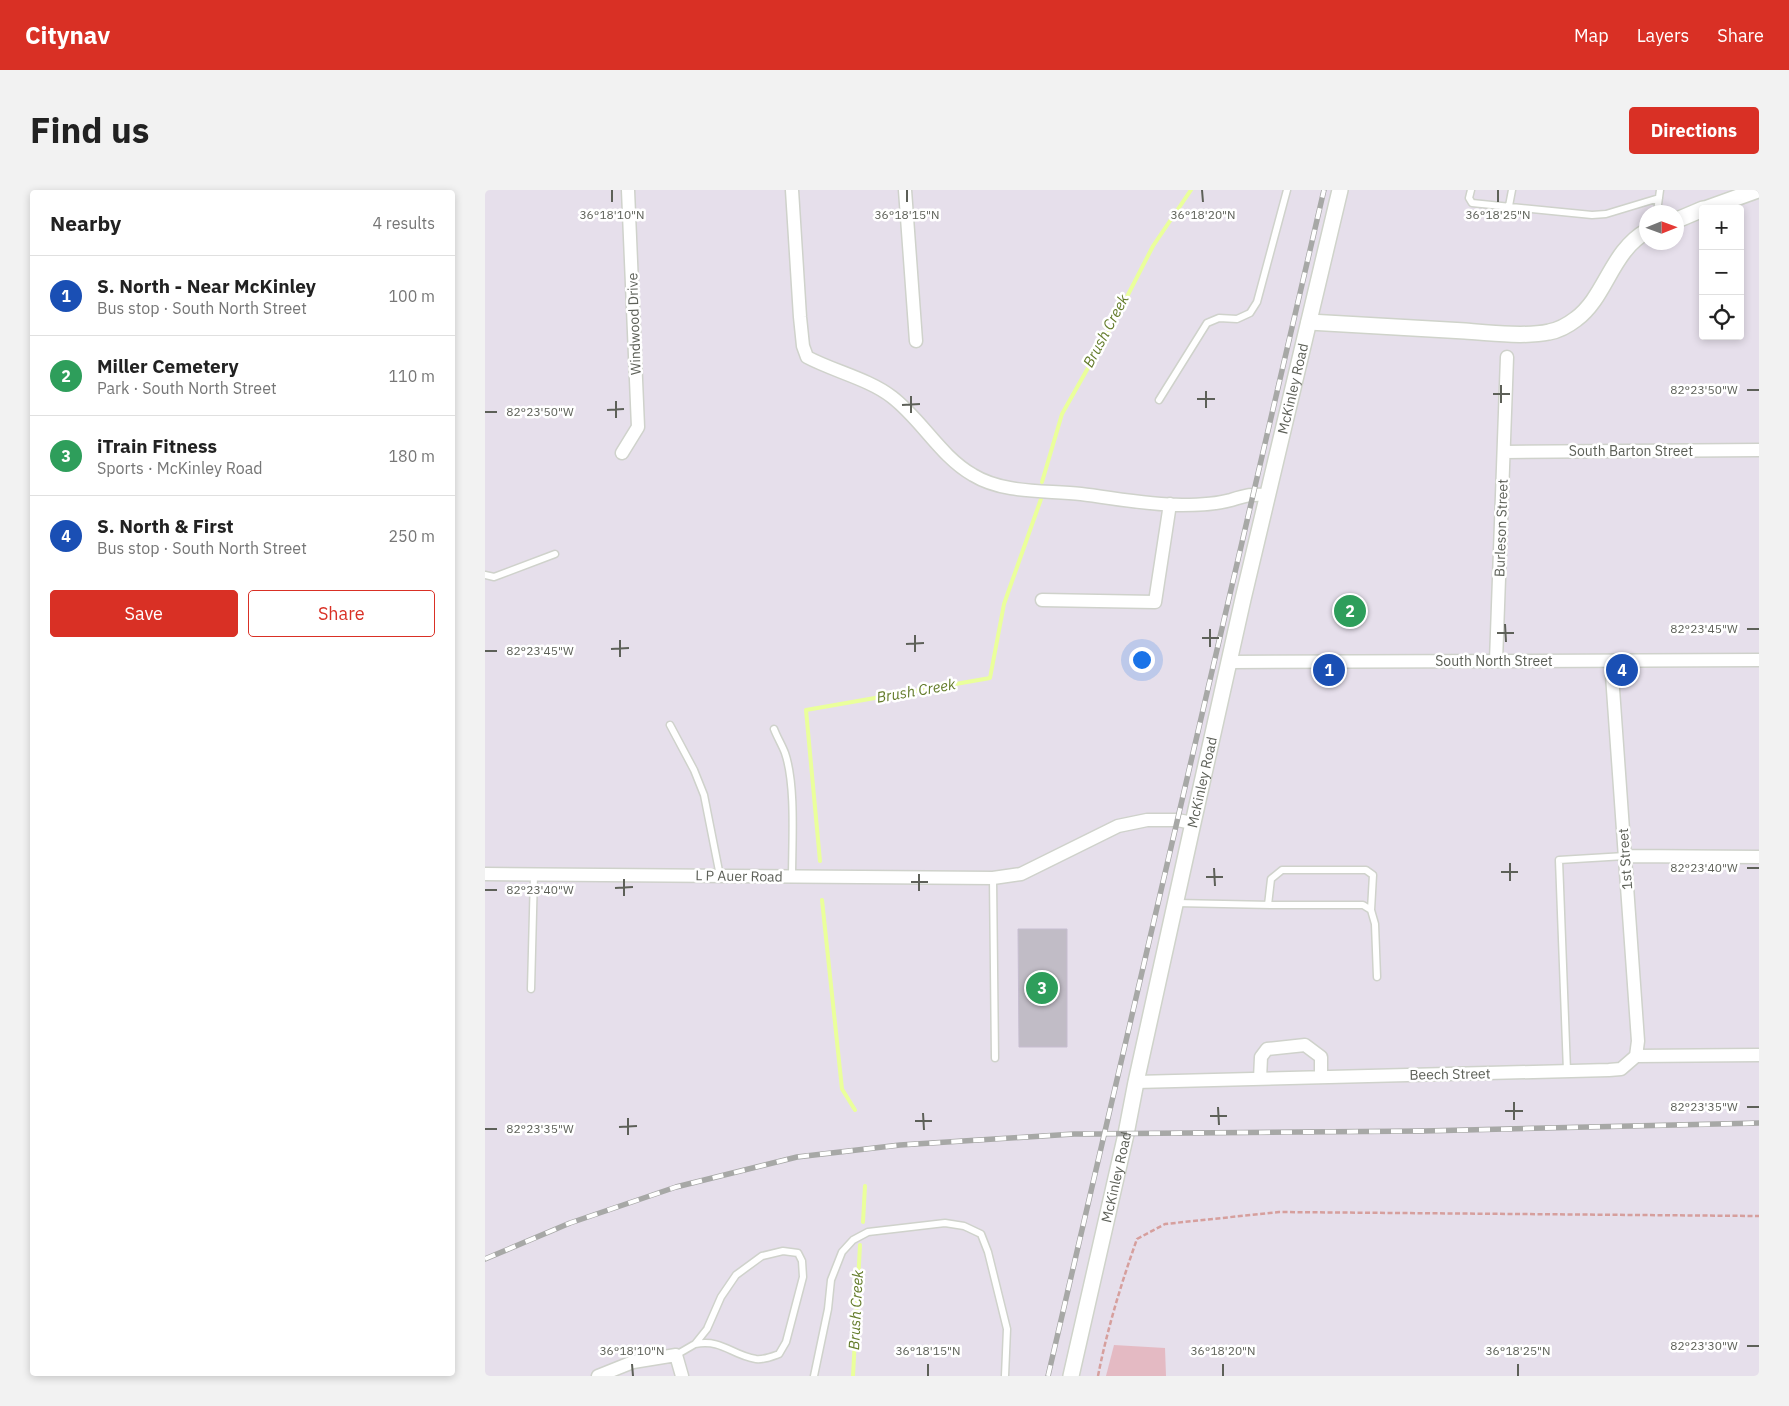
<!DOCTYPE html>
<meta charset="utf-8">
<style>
body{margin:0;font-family:"IBM Plex Sans",sans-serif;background:#f2f2f2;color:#222}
.controls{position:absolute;right:15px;top:15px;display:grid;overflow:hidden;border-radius:5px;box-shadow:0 2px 8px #0003}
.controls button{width:45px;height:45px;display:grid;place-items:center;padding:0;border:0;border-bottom:1px solid #e0e0e0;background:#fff;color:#222;font:25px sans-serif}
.compass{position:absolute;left:1154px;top:15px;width:45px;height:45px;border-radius:50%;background:#fff;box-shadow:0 2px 8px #0003;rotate:89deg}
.you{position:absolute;left:656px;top:469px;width:18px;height:18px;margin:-12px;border:4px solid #fff;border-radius:50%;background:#1a73e8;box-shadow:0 0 0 8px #1a73e833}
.badge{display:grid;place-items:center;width:32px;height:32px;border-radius:50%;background:#d93025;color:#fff;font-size:16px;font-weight:700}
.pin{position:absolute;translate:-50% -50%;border:2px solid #fff;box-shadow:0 1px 5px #0006}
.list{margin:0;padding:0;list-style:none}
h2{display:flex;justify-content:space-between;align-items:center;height:65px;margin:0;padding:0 20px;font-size:21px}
h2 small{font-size:16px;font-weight:400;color:#767676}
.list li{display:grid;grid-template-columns:32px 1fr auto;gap:15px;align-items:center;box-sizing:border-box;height:80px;padding:0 20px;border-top:1px solid #e0e0e0}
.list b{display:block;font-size:19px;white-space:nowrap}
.list p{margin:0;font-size:16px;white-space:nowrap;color:#767676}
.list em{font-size:16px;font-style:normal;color:#767676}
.actions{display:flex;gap:10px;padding:15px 20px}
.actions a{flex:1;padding:11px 0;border:1px solid #d93025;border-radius:5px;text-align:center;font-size:18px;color:#d93025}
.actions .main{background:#d93025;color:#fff}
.icon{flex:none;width:28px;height:28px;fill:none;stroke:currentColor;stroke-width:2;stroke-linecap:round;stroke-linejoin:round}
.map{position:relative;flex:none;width:1274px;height:1186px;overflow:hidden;border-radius:5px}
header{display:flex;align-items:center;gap:30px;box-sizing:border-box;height:70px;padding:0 25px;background:#d93025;color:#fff}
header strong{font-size:24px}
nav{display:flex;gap:28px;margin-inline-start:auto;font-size:18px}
.intro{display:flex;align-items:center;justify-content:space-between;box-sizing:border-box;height:120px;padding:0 30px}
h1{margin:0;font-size:35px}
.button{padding:12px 22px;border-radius:5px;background:#d93025;color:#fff;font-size:18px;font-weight:700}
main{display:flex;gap:30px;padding:0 30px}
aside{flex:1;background:#fff;border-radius:5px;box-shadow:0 2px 8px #0003}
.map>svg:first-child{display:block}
.green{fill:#e4bac3}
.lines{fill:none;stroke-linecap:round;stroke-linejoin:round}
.stream{stroke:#eaff9b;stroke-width:4}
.building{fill:#c1bcc6;stroke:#c6bdd0}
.lane-casing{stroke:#cfd2cb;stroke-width:9}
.street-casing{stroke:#cfd2cb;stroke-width:15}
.secondary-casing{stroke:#cfd3ca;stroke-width:18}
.path{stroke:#d69f9d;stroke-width:2.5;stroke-dasharray:5 2.5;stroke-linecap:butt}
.lane{stroke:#fff;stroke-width:6}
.street{stroke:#fff;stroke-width:12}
.secondary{stroke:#fff;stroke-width:15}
.rail-casing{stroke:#a7a8a6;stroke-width:5.5}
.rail{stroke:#fff;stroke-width:4;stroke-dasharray:11;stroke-linecap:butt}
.ticks{fill:none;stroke:#5d6058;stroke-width:2}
.labels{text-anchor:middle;stroke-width:5;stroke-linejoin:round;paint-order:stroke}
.street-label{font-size:14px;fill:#5d6058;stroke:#fff}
.water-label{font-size:15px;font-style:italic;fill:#647c2b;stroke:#fff}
.ticks-label{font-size:12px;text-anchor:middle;fill:#5d6058;stroke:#fff;stroke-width:5;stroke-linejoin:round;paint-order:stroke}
</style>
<header>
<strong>Citynav</strong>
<nav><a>Map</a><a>Layers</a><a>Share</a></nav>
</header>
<div class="intro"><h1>Find us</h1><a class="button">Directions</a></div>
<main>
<aside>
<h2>Nearby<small>4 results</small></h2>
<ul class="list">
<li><span class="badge" style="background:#1a4fb4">1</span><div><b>S. North - Near McKinley</b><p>Bus stop · South North Street</p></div><em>100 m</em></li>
<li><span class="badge" style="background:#2e9e5b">2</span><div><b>Miller Cemetery</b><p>Park · South North Street</p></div><em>110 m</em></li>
<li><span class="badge" style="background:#2e9e5b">3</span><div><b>iTrain Fitness</b><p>Sports · McKinley Road</p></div><em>180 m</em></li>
<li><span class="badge" style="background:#1a4fb4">4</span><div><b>S. North &amp; First</b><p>Bus stop · South North Street</p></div><em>250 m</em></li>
</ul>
<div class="actions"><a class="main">Save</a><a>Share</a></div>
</aside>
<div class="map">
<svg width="1274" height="1186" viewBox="0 0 1274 1186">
<rect width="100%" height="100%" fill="#e6dfeb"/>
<path class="green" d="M629,1155L680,1158L681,1186H621Z"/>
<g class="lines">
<path class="stream" d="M557,292L577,224L630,130L668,56L706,0
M335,671L321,520L505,488L519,414L556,309
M337,710L357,899L370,920
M378,1032L380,996
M368,1186L375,1055"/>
</g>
<path class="building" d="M533,739H582V857H534Z"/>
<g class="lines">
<g class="lane-casing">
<path id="lane" d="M986,0L984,8L987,13L1107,25L1121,24L1174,8
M1024,16L1027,0
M1172,22L1175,0
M674,210L722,133L734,128L752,129L765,123L772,112L802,0
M0,385L9,387L70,364
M185,535L209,580L219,605L235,686
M289,539C292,547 297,555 300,563C311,595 307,653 307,687
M508,688L510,868
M691,713L786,715H878L886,720L890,734L892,787
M783,715L786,689L797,680H881L888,685L886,720
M46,799L49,684
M1082,881L1074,670L1140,666
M191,1165L210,1154L222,1139L236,1107L251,1085L277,1066L298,1061L313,1063L317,1071L318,1087L301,1152L294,1164C286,1167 279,1170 271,1169C246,1165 238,1149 210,1154
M329,1186L343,1119L346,1090L357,1062L368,1050L383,1042L460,1033L479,1036L496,1044L503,1062L522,1139L520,1186"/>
</g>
<g class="street-casing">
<path id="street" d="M307,0L315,127L318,156L322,167C348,181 384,189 407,207C437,230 455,266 488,285C519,304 561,300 596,304C629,308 664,315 697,315C712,315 732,314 746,310C762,305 766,304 783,305
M420,0L431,151
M1019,262L1274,260
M137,263L153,237L143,0
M557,410L670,412L685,314
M1011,471L1022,167
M1126,471L1153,851L1151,866
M745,472L1274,470
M1140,666L1274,667
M0,684L508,688L536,684L633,636L662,630H692L708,633
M775,889L776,867L782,859L820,855L836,867V887
M651,892L1124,880L1136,879L1151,866L1274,865
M113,1186L148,1172L191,1165L197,1186"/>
</g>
<g class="secondary-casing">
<g id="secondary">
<path d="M1220,19L1273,0"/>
<path d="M1192,30L1218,19"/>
<path d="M824,132C876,135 928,138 980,141C1004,143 1041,147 1064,142C1075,140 1082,136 1091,129C1121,107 1126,61 1162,41"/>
<path id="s1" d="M586,1186L641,944L651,892L708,633L758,409L855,0"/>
</g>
</g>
<path class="path" d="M613,1186C622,1140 636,1094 652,1049L680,1034L794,1022L1274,1026"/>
<use href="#lane" class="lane"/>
<use href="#street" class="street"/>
<use href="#secondary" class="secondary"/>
<g class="rail-casing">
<path id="rail" d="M0,1069L85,1033L191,997L312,967L415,955L589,944L939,941L1274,933
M563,1186L839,0"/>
</g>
<use href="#rail" class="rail"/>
</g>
<path class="ticks" d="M127,0V12M422,0V12M717,0L718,12M1013,0V12M1016,195V213M1262,200H1274M721,201V218M1008,204H1025M426,206V223M712,209H730M131,211V228M417,215L435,214M122,220L139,219M0,222H12M1020,434L1021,452M725,439V457M1262,439H1274M1012,443H1029M430,445V462M717,448H734M135,450V467M421,454L439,453M126,459L144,458M0,461H12M1025,673V691M729,678L730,696M1262,678H1274M1016,682H1033M434,684V701M721,687H738M139,689V706M426,692H443M130,698L148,697M0,700H12M1029,912V930M733,917L734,935M1262,917H1274M1020,921H1038M438,923L439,940M725,926H742M143,928V945M430,931H447M134,937L152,936M0,939H12M1262,1156H1274M147,1174L148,1186M443,1174V1186M738,1174V1186M1033,1174V1186"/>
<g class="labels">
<g class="street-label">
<text transform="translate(149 134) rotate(-92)" y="5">Windwood Drive</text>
<text dy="5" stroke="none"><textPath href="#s1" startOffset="1012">McKinley Road</textPath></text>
<text x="1146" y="266">South Barton Street</text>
<text transform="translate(1016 338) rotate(-88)" y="5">Burleson Street</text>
<text x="1009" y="476">South North Street</text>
<text dy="5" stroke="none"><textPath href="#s1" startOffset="608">McKinley Road</textPath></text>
<text transform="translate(1140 669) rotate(-94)" y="5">1st Street</text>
<text transform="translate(254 686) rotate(1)" y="5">L P Auer Road</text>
<text transform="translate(965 884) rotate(-1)" y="5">Beech Street</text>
<text dy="5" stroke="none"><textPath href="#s1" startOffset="204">McKinley Road</textPath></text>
</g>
<g class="water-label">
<text transform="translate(621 141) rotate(-62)" y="5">Brush Creek</text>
<text transform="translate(431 501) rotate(-10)" y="5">Brush Creek</text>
<text transform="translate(371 1120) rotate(-87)" y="5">Brush Creek</text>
</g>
</g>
<g class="ticks-label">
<text x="127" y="29">36°18'10"N</text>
<text x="422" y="29">36°18'15"N</text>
<text x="718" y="29">36°18'20"N</text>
<text x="1013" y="29">36°18'25"N</text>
<text x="1219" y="204">82°23'50"W</text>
<text x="55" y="226">82°23'50"W</text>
<text x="1219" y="443">82°23'45"W</text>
<text x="55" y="465">82°23'45"W</text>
<text x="1219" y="682">82°23'40"W</text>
<text x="55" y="704">82°23'40"W</text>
<text x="1219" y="921">82°23'35"W</text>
<text x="55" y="943">82°23'35"W</text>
<text x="1219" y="1160">82°23'30"W</text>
<text x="147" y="1165">36°18'10"N</text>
<text x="443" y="1165">36°18'15"N</text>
<text x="738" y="1165">36°18'20"N</text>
<text x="1033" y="1165">36°18'25"N</text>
</g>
</svg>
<div class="controls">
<button>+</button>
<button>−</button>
<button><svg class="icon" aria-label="locate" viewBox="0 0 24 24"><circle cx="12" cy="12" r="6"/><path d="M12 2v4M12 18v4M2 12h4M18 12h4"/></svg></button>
</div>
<svg class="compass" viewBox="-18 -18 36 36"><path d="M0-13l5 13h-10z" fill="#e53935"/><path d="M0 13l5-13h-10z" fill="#767676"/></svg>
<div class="you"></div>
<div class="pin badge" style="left:844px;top:480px;background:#1a4fb4">1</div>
<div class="pin badge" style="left:865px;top:421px;background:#2e9e5b">2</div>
<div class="pin badge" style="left:557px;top:798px;background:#2e9e5b">3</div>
<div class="pin badge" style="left:1137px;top:480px;background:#1a4fb4">4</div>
</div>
</main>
